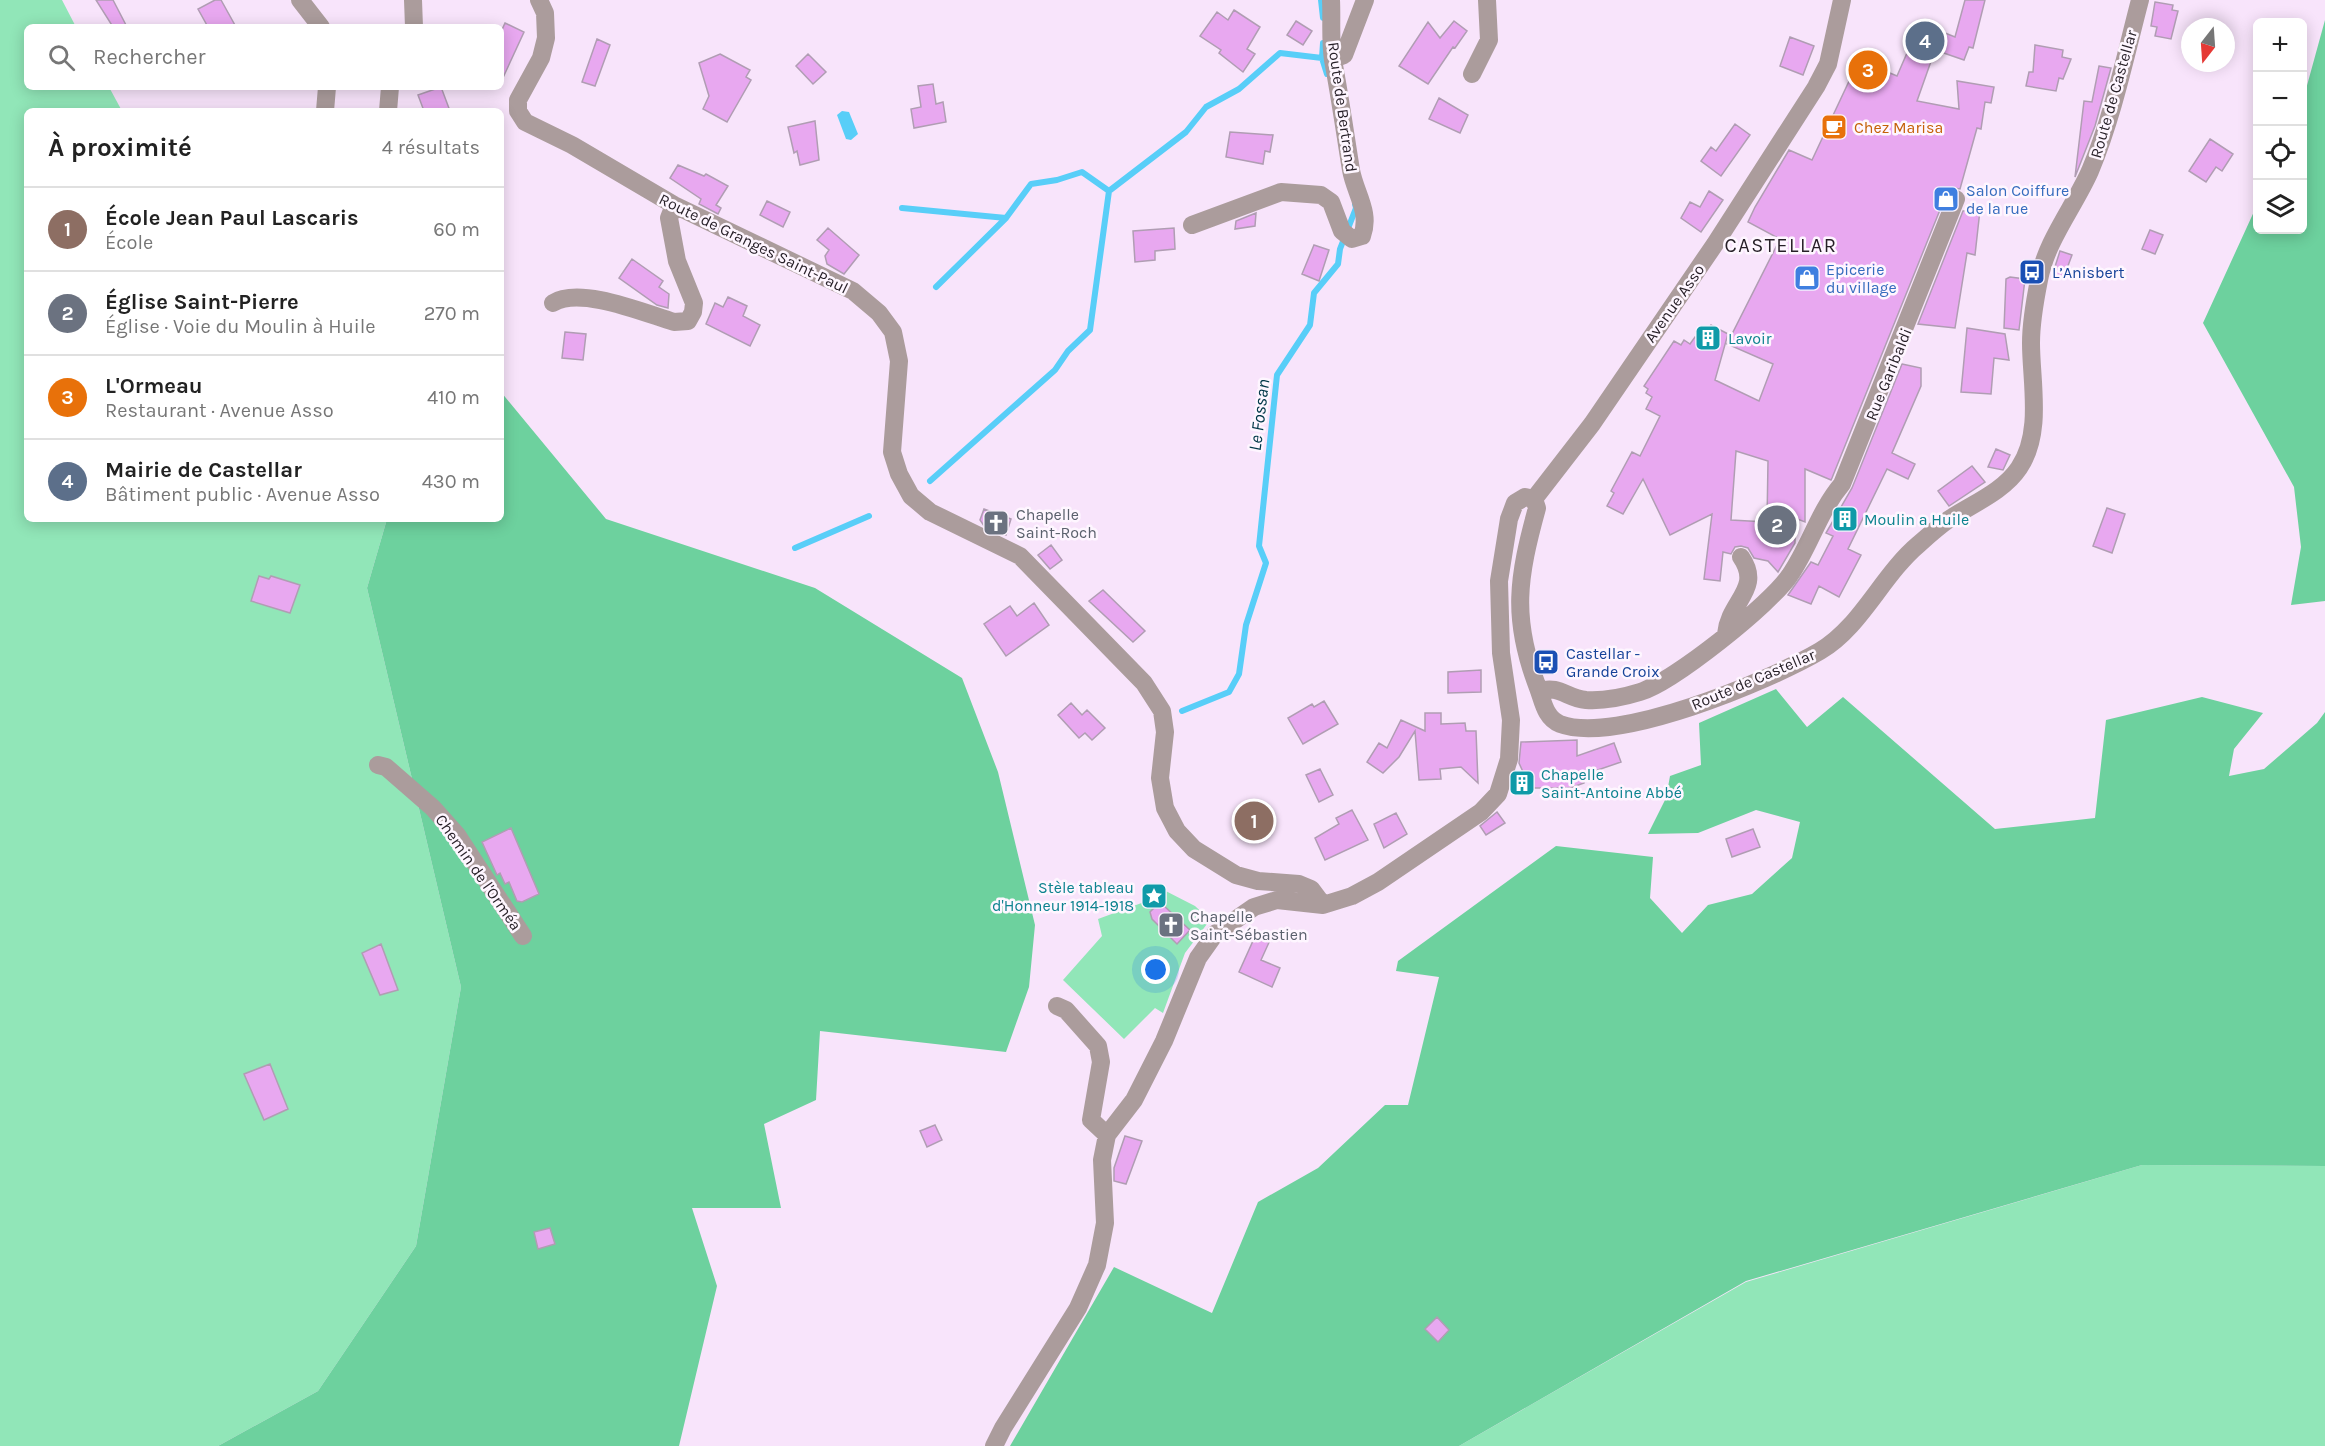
<!DOCTYPE html>
<html lang="fr">
<meta charset="utf-8">
<style>
body{margin:0;font-family:Karla,sans-serif;background:#f2f2f2;color:#222}
.controls{position:absolute;right:18px;top:18px;display:grid;overflow:hidden;border-radius:9px;box-shadow:0 3px 15px #0003}
.controls button{width:54px;height:54px;display:grid;place-items:center;padding:0;border:0;border-bottom:2px solid #e0e0e0;background:#fff;color:#222;font:30px sans-serif}
.compass{position:absolute;left:2181px;top:18px;width:54px;height:54px;border-radius:50%;background:#fff;box-shadow:0 3px 15px #0003;rotate:197deg}
.you{position:absolute;left:1156px;top:970px;width:21px;height:21px;margin:-15px;border:4px solid #fff;border-radius:50%;background:#1a73e8;box-shadow:0 0 0 9px #1a73e833}
.badge{display:grid;place-items:center;width:39px;height:39px;border-radius:50%;background:#1a73e8;color:#fff;font-size:20px;font-weight:700}
.pin{position:absolute;translate:-50% -50%;border:3px solid #fff;box-shadow:0 2px 6px #0006}
.list{margin:0;padding:0;list-style:none}
h2{display:flex;justify-content:space-between;align-items:center;height:78px;margin:0;padding:0 24px;font-size:26px}
h2 small{font-size:20px;font-weight:400;color:#767676}
.list li{display:grid;grid-template-columns:39px 1fr auto;gap:18px;align-items:center;box-sizing:border-box;height:84px;padding:0 24px;border-top:2px solid #e0e0e0}
.list b{display:block;font-size:22px;white-space:nowrap}
.list p{margin:0;font-size:20px;white-space:nowrap;color:#767676}
.list em{font-size:20px;font-style:normal;color:#767676}
.icon{flex:none;width:33px;height:33px;fill:none;stroke:currentColor;stroke-width:2;stroke-linecap:round;stroke-linejoin:round}
.map{position:relative;flex:none;width:2325px;height:1446px;overflow:hidden}
.search{position:absolute;background:#fff;box-shadow:0 3px 15px #0003;left:24px;top:24px;width:480px;height:66px;display:flex;align-items:center;gap:15px;box-sizing:border-box;padding:0 21px;border-radius:9px;color:#767676;font-size:22px}
.panel{position:absolute;background:#fff;box-shadow:0 3px 15px #0003;left:24px;top:108px;width:480px;height:414px;border-radius:9px}
.map>svg:first-child{display:block}
.green{fill:#91e6b8}
.forest{fill:#6dd19e}
.water{fill:#58cef8}
.lines{fill:none;stroke-linecap:round;stroke-linejoin:round}
.stream{stroke:#58cef8;stroke-width:6}
.building{fill:#e8a8f0;stroke:#b09db3;stroke-width:1.5;fill-rule:evenodd}
.minor{stroke:#ab9c9c;stroke-width:18}
.labels{text-anchor:middle;stroke-width:5;stroke-linejoin:round;paint-order:stroke}
.street-label{font-size:16px;fill:#261f27;stroke:#fef6ff}
.food-label{font-size:16px;fill:#c56008;stroke:#fef6ff;text-anchor:start}
.shop-label{font-size:16px;fill:#366cbe;stroke:#fef6ff;text-anchor:start}
.transit-label{font-size:16px;fill:#164399;stroke:#fef6ff;text-anchor:start}
.culture-label{font-size:16px;fill:#0d838f;stroke:#fef6ff;text-anchor:start}
.worship-label{font-size:16px;fill:#5b616d;stroke:#fef6ff;text-anchor:start}
.water-label{font-size:18px;font-style:italic;fill:#003748;stroke:#fef6ff}
.quarter-label{font-size:20px;letter-spacing:1.5px;fill:#261f27;stroke:#fef6ff}
</style>
<div class="map">
<svg width="2325" height="1446" viewBox="0 0 2325 1446">
<rect width="100%" height="100%" fill="#f8e4fb"/>
<path class="green" d="M0,0H62L76,27H27V87H109L122,111H27V519H387L367,588L461,987L416,1246L318,1391L218,1446H0Z
M1154,885L1195,906L1210,920L1185,953L1163,1013L1155,1008L1124,1039L1063,980L1102,936L1098,919L1147,901Z
M2142,1165L2325,1166V1446H1459L1746,1282Z"/>
<path class="forest" d="M2325,20V601L2291,605L2301,547L2294,487L2203,323L2257,205L2258,230H2302L2303,100Z
M501,392L606,519L815,588L962,678L998,772L1035,925L1029,987L1006,1052L820,1031L816,1100L764,1124L781,1208H692L717,1286L679,1446H218L318,1391L416,1246L461,987L367,588L387,519H501Z
M1776,689L1807,727L1843,697L1995,829L2095,818L2106,720L2202,697L2263,713L2234,749L2229,776L2264,769L2317,723L2325,712V1166L2142,1165L1746,1281L1459,1446H1010L1114,1267L1212,1313L1258,1202L1318,1168L1385,1105H1408L1439,977L1396,971L1398,961L1556,846L1653,857L1650,898L1682,933L1708,905L1752,894L1792,858L1800,822L1756,810L1698,833L1648,834L1666,798L1670,776L1701,765L1699,723Z"/>
<path class="water" d="M842,111L849,112L858,134L851,140L846,139L837,115Z"/>
<g class="lines">
<path class="stream" d="M1321,0L1323,18
M1323,43L1322,58L1327,74
M902,208L1006,218
M936,287L1006,218L1031,184L1057,180L1082,172L1109,191
M930,481L1055,370L1068,351L1090,330L1109,191L1186,132L1206,107L1239,89L1280,53L1322,58
M795,548L869,516
M1182,711L1229,692L1239,674L1246,625L1266,563L1259,546L1277,375L1310,325L1314,293L1338,264L1340,249L1356,208L1355,204"/>
</g>
<path class="building" d="M96,0H113L127,27H113Z
M215,0H221L236,27H208L198,9Z
M1965,0H1985L1973,48L1969,47L1964,60L1935,50L1917,101L1959,109L1957,81L1994,87L1991,103L1985,102L1981,129L1977,128L1960,189L1954,188L1946,195L1832,478L1831,480L1805,469V522L1795,518V543L1778,572L1768,561L1754,558L1748,548L1741,546L1735,547L1731,554L1723,552L1720,581L1704,579L1712,514L1670,535L1643,479L1623,514L1607,506L1614,493L1611,491L1632,452L1640,456L1660,416L1646,409L1652,397L1646,393L1648,389L1644,386L1674,341L1681,345L1684,340L1690,344L1695,337L1702,342L1711,325L1728,334L1715,380L1759,401L1773,364L1727,344L1780,239L1748,222L1755,207L1789,150L1812,160L1859,60L1897,76L1920,23L1955,37ZM1736,451L1768,461L1767,522L1731,520Z
M2155,2L2173,5L2172,10L2178,11L2171,39L2155,36L2157,27L2151,26Z
M1234,10L1260,27L1247,49L1255,54L1243,72L1219,53L1221,50L1200,36L1217,12L1228,20Z
M1296,21L1312,31L1303,45L1287,35Z
M1454,21L1467,31L1455,48L1453,47L1428,84L1399,66L1428,22L1440,38Z
M505,23L524,32L501,82V32Z
M1790,37L1814,46L1803,75L1780,66Z
M597,39L610,45L595,86L582,82Z
M2035,45L2063,50L2062,57L2071,59L2063,79L2059,78L2056,91L2026,86L2029,72H2033Z
M720,54L750,70L746,77L751,80L727,122L703,109L709,96L699,63Z
M808,54L826,72L813,84L796,66Z
M2099,66L2111,68L2095,126L2075,177L2084,101L2092,102Z
M933,84L936,104L943,102L946,122L914,128L911,109L921,107L918,86Z
M441,87L450,111H424L418,95Z
M1439,98L1468,115L1460,133L1429,119Z
M815,121L819,160L800,165L797,151L794,153L788,127Z
M1735,124L1750,135L1721,176L1701,161L1711,147L1716,151Z
M1230,132L1273,135L1270,152L1265,151L1263,164L1226,157Z
M2210,139L2233,154L2222,171L2216,167L2206,182L2189,171Z
M678,165L704,176L706,174L728,186L716,205L721,208L718,214L699,204L701,199L670,178Z
M1709,191L1723,200L1701,232L1681,218L1690,202L1700,207Z
M767,201L790,212L783,227L760,215Z
M1980,210L1975,255L1967,253L1955,328L1918,324L1963,211Z
M1256,213L1255,226L1235,229L1236,221Z
M828,228L859,255L844,274L827,264L825,256L829,250L817,240Z
M1174,228L1175,249L1155,251V260L1135,262L1133,231Z
M2150,230L2163,235L2155,254L2142,249Z
M1314,245L1329,250L1319,281L1302,274Z
M2060,251L2072,255L2063,279L2052,276Z
M632,259L663,281L659,287L669,294L668,308L657,305L619,278Z
M2010,277L2025,279L2019,330L2004,328L2006,279Z
M728,297L747,306L743,316L760,325L750,346L706,324L715,303L723,307Z
M1967,328L2005,334L2009,360L1994,358L1991,394L1961,392Z
M565,332L586,334L583,360L562,358Z
M1902,364L1921,368V386L1892,453L1915,464L1908,479L1887,469L1848,549L1861,555L1839,597L1819,586L1811,604L1788,595L1811,562L1818,565L1833,536L1826,533L1852,488Z
M1996,449L2010,455L2003,470L1988,467Z
M1972,466L1985,482L1949,506L1938,491Z
M2107,508L2125,514L2112,553L2093,546Z
M984,509L1011,519L1006,535L984,526L980,520Z
M1051,545L1062,560L1050,569L1038,555Z
M259,576L269,579L271,576L300,585L290,613L251,601Z
M1103,590L1145,631L1133,642L1089,601Z
M1034,603L1049,625L1006,656L984,624L1010,606L1017,616Z
M1481,670V692L1448,693V672Z
M1324,701L1338,724L1303,744L1288,718L1312,704L1314,707Z
M1071,703L1082,715L1087,710L1105,728L1092,740L1085,733L1079,738L1058,715Z
M1425,713H1441V724L1465,723L1466,731H1476L1478,783L1461,767L1440,769L1441,779L1419,780L1415,731L1399,757L1383,773L1367,762L1379,743L1387,748L1401,720L1425,731Z
M1577,740V756L1614,743L1621,762L1583,775L1584,783L1570,788H1512L1516,773L1524,774L1519,763L1521,742Z
M1320,769L1333,795L1319,802L1306,775Z
M1352,810L1368,840L1325,860L1315,838L1339,824L1336,818Z
M1497,812L1505,823L1486,835L1480,826Z
M1396,813L1407,834L1384,848L1374,824Z
M511,828L539,894L522,902L517,901L509,882L505,884L500,873L497,875L482,842Z
M1753,829L1760,847L1732,857L1726,839Z
M1158,904L1164,906L1190,930L1177,944L1152,919L1150,912Z
M1257,932L1271,938L1261,960L1280,968L1272,987L1239,972Z
M381,944L398,990L380,995L362,953Z
M270,1064L288,1109L264,1120L244,1074Z
M935,1125L942,1140L927,1147L920,1131Z
M1125,1136L1142,1141L1126,1184L1114,1181V1168Z
M550,1228L555,1244L538,1249L534,1232Z
M1437,1317L1449,1330L1438,1342L1425,1329Z"/>
<g class="lines">
<path class="minor" d="M300,0L321,27
M413,0L414,27
M539,0L545,13L546,38L541,58L518,100V111L525,122L572,145L674,205L853,291L879,313L893,332L899,361L892,452L899,474L911,496L930,512L1020,556L1144,683L1162,711L1165,732L1160,778L1165,808L1177,831L1194,849L1236,875L1258,881L1299,884L1311,889L1323,905
M1333,59L1344,55L1365,0
M1472,74L1489,40L1487,0
M325,111L327,87
M388,111L390,87
M1192,225L1281,192L1321,195L1331,202L1342,231L1352,239L1362,236C1371,212 1355,193 1351,170C1345,133 1340,97 1333,60C1330,41 1332,20 1331,0
M553,303C580,286 644,313 674,322L688,321L693,312L694,303L677,261L669,218L674,205
M1534,499L1537,508C1518,577 1511,618 1538,688C1543,701 1545,718 1560,724C1616,745 1769,681 1820,651C1861,627 1882,575 1919,544C1928,536 1938,527 1948,520C1972,504 2003,492 2019,468C2043,433 2031,382 2031,343C2031,323 2035,300 2039,280C2046,241 2074,207 2090,171C2113,116 2125,57 2140,0
M1534,499L1592,424L1715,244L1816,87L1828,64L1842,0
M1726,634C1729,601 1763,589 1741,557
M1539,691C1560,685 1566,698 1586,700C1603,701 1624,697 1640,692C1673,682 1771,604 1790,575C1810,546 1819,511 1842,484L1956,199
M378,765L386,767L433,808L457,835L523,936
M1057,1006L1066,1010L1098,1046L1101,1062L1091,1120L1107,1135
M994,1446L1003,1428L1078,1308L1097,1265L1105,1223L1102,1160L1107,1135L1134,1100L1164,1041L1198,958L1215,934L1254,907L1277,900L1323,905L1352,896L1378,882L1481,812L1498,794L1509,759L1511,720L1501,653L1499,581L1509,519L1515,503L1525,497L1534,499"/>
</g>
<defs>
<g id="cafe-square" transform="scale(1.35)"><rect x="-9" y="-9" width="18" height="18" rx="4" fill="#e8710a" stroke="#fef6ff"/><path d="M-5.5-4.5H6V0H3Q3 3.5 0 3.5H-2.5Q-5.5 3.5-5.5 0ZM3-3.2v2h1.7v-2ZM-6 4.5H4V6H-6Z" fill="#fff"/></g>
<g id="shop-square" transform="scale(1.35)"><rect x="-9" y="-9" width="18" height="18" rx="4" fill="#3f7fe0" stroke="#fef6ff"/><path d="M-5-2.5h2.3a2.7 3.5 0 0 1 5.4 0H5L5.5 6h-11ZM-1.5-2.5h3a1.5 2.3 0 0 0-3 0Z" fill="#fff"/></g>
<g id="bus-square" transform="scale(1.35)"><rect x="-9" y="-9" width="18" height="18" rx="4" fill="#1a4fb4" stroke="#fef6ff"/><path d="M-5-6H5V4H4V6H2V4H-2V6H-4V4H-5ZM-3.5-4V0h7V-4ZM-3.5 1.2v1.5H-2V1.2ZM2 1.2v1.5H3.5V1.2Z" fill="#fff"/></g>
<g id="building-square" transform="scale(1.35)"><rect x="-9" y="-9" width="18" height="18" rx="4" fill="#0f9aa8" stroke="#fef6ff"/><path d="M-4-6H4V6H1V3H-1V6H-4ZM-2.5-4.3h1.7v1.8h-1.7ZM.8-4.3h1.7v1.8H.8ZM-2.5-1h1.7V.8h-1.7ZM.8-1h1.7V.8H.8Z" fill="#fff"/></g>
<g id="church-square" transform="scale(1.35)"><rect x="-9" y="-9" width="18" height="18" rx="4" fill="#6b7280" stroke="#fef6ff"/><path d="M-1.2-6h2.4v3.5h3.3v2.4h-3.3V6h-2.4V-.1h-3.3v-2.4h3.3Z" fill="#fff"/></g>
<g id="sight-square" transform="scale(1.35)"><rect x="-9" y="-9" width="18" height="18" rx="4" fill="#0f9aa8" stroke="#fef6ff"/><path d="M0-6L1.8-2.2L6-1.7L2.9 1.2L3.7 5.4L0 3.3L-3.7 5.4L-2.9 1.2L-6-1.7L-1.8-2.2Z" fill="#fff"/></g>
</defs>
<g fill-rule="evenodd">
<use href="#cafe-square" x="1834" y="127"/>
<use href="#shop-square" x="1946" y="199"/>
<use href="#bus-square" x="2032" y="272"/>
<use href="#shop-square" x="1807" y="278"/>
<use href="#building-square" x="1708" y="338"/>
<use href="#building-square" x="1845" y="519"/>
<use href="#church-square" x="996" y="523"/>
<use href="#bus-square" x="1546" y="662"/>
<use href="#building-square" x="1522" y="783"/>
<use href="#sight-square" x="1154" y="896"/>
<use href="#church-square" x="1171" y="925"/>
</g>
<g class="labels">
<g class="street-label">
<text transform="translate(2113 94) rotate(-74)" y="6">Route de Castellar</text>
<text transform="translate(1343 107) rotate(82)" y="6">Route de Bertrand</text>
<text transform="translate(754 243) rotate(26)" y="6">Route de Granges Saint-Paul</text>
<text transform="translate(1674 303) rotate(-55)" y="6">Avenue Asso</text>
<text transform="translate(1888 374) rotate(-68)" y="6">Rue Garibaldi</text>
<text transform="translate(1753 679) rotate(-23)" y="6">Route de Castellar</text>
<text transform="translate(479 872) rotate(55)" y="6">Chemin de l'Orméa</text>
</g>
<g class="food-label">
<text x="1854" y="133">Chez Marisa</text>
</g>
<g class="shop-label">
<text x="1966" y="196">Salon Coiffure<tspan x="1966" dy="18">de la rue</tspan></text>
<text x="1826" y="275">Epicerie<tspan x="1826" dy="18">du village</tspan></text>
</g>
<g class="transit-label">
<text x="2052" y="278">L’Anisbert</text>
<text x="1566" y="659">Castellar -<tspan x="1566" dy="18">Grande Croix</tspan></text>
</g>
<g class="culture-label">
<text x="1728" y="344">Lavoir</text>
<text x="1864" y="525">Moulin a Huile</text>
<text x="1541" y="780">Chapelle<tspan x="1541" dy="18">Saint-Antoine Abbé</tspan></text>
<text x="1134" y="893" text-anchor="end">Stèle tableau<tspan x="1134" dy="18">d'Honneur 1914-1918</tspan></text>
</g>
<g class="worship-label">
<text x="1016" y="520">Chapelle<tspan x="1016" dy="18">Saint-Roch</tspan></text>
<text x="1190" y="922">Chapelle<tspan x="1190" dy="18">Saint-Sébastien</tspan></text>
</g>
<g class="water-label">
<text transform="translate(1259 415) rotate(-83)" y="6">Le Fossan</text>
</g>
<g class="quarter-label">
<text x="1781" y="252">CASTELLAR</text>
</g>
</g>
</svg>
<div class="controls">
<button>+</button>
<button>−</button>
<button><svg class="icon" aria-label="locate" viewBox="0 0 24 24"><circle cx="12" cy="12" r="6"/><path d="M12 2v4M12 18v4M2 12h4M18 12h4"/></svg></button>
<button><svg class="icon" aria-label="layers" viewBox="0 0 24 24"><path d="M12 4l9 5-9 5-9-5zM3 14l9 5 9-5"/></svg></button>
</div>
<svg class="compass" viewBox="-18 -18 36 36"><path d="M0-13l5 13h-10z" fill="#e53935"/><path d="M0 13l5-13h-10z" fill="#767676"/></svg>
<div class="you"></div>
<div class="pin badge" style="left:1254px;top:821px;background:#8d6e63">1</div>
<div class="pin badge" style="left:1777px;top:525px;background:#6b7280">2</div>
<div class="pin badge" style="left:1868px;top:70px;background:#e8710a">3</div>
<div class="pin badge" style="left:1925px;top:41px;background:#5c6f8a">4</div>
<div class="search"><svg class="icon" aria-label="search" viewBox="0 0 24 24"><circle cx="10" cy="10" r="6"/><path d="M15 15l6 6"/></svg>Rechercher</div>
<section class="panel">
<h2>À proximité<small>4 résultats</small></h2>
<ul class="list">
<li><span class="badge" style="background:#8d6e63">1</span><div><b>École Jean Paul Lascaris</b><p>École</p></div><em>60 m</em></li>
<li><span class="badge" style="background:#6b7280">2</span><div><b>Église Saint-Pierre</b><p>Église · Voie du Moulin à Huile</p></div><em>270 m</em></li>
<li><span class="badge" style="background:#e8710a">3</span><div><b>L'Ormeau</b><p>Restaurant · Avenue Asso</p></div><em>410 m</em></li>
<li><span class="badge" style="background:#5c6f8a">4</span><div><b>Mairie de Castellar</b><p>Bâtiment public · Avenue Asso</p></div><em>430 m</em></li>
</ul>
</section>
</div>
